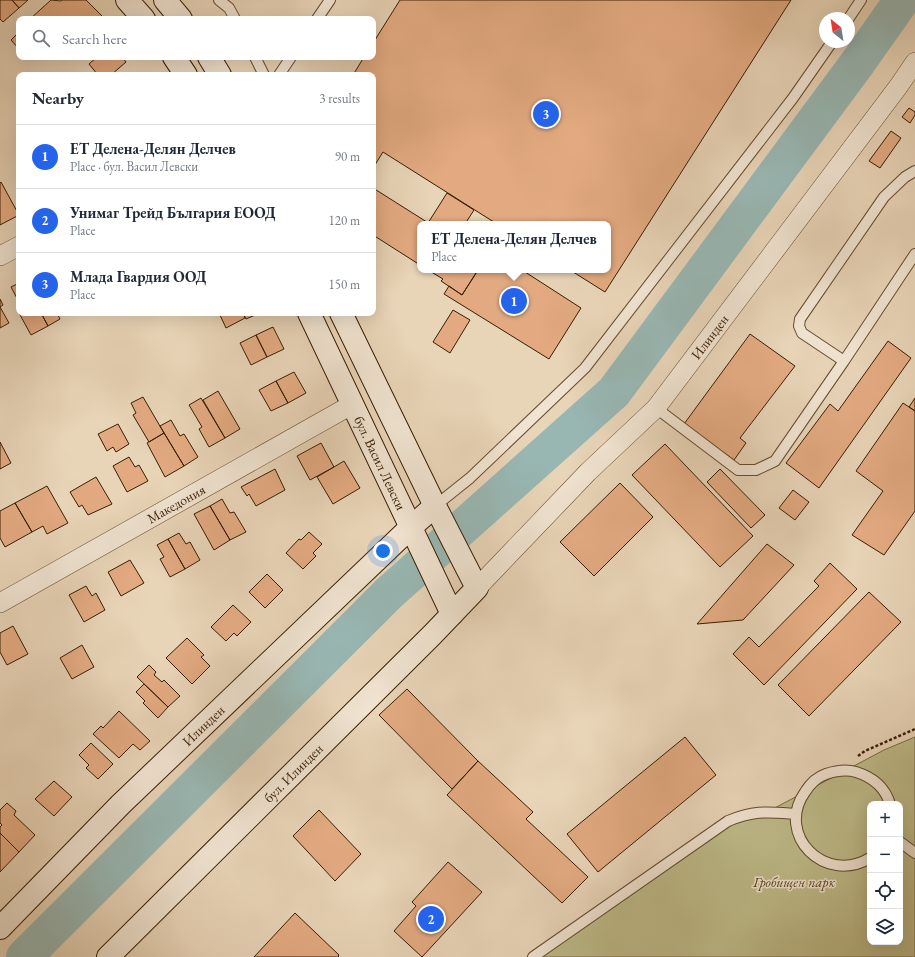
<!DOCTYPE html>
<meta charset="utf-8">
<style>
body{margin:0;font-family:"EB Garamond",serif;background:#f2f2f3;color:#1f2937}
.controls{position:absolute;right:12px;bottom:12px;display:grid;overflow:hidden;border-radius:8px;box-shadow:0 4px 16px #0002}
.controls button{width:36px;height:36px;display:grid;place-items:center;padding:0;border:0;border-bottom:1px solid #e0e1e3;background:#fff;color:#1f2937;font:20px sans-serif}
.compass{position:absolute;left:819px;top:12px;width:36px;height:36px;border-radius:50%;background:#fff;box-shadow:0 4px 16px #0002;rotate:330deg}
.you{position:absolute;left:383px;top:551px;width:14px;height:14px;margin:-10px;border:3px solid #fff;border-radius:50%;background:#1a73e8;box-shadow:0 0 0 6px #1a73e833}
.badge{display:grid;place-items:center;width:26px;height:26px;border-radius:50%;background:#2563eb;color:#fff;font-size:13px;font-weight:700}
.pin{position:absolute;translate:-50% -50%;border:2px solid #fff;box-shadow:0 1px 4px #0006}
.popup{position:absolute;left:417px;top:221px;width:194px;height:52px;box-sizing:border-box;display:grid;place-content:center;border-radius:8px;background:#fff;filter:drop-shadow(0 1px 3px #0005);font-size:13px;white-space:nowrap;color:#747a83}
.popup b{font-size:15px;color:#1f2937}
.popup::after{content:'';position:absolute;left:50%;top:100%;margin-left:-8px;border:8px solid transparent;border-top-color:#fff}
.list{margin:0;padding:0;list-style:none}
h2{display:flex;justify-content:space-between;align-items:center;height:52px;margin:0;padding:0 16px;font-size:17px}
h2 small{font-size:13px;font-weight:400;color:#747a83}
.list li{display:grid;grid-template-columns:26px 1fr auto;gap:12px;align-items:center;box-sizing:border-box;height:64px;padding:0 16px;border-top:1px solid #e0e1e3}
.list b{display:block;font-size:15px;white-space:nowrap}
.list p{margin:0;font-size:13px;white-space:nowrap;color:#747a83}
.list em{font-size:13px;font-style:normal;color:#747a83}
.icon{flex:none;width:22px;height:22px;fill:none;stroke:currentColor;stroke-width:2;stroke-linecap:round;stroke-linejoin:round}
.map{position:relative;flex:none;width:915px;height:957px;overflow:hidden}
.search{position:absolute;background:#fff;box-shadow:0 4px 16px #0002;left:16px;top:16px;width:360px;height:44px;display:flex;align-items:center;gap:10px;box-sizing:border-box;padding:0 14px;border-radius:8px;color:#747a83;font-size:15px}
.panel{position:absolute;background:#fff;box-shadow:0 4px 16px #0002;left:16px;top:72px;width:360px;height:244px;border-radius:8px}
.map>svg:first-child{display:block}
.green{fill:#bebb89;stroke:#7b6c44;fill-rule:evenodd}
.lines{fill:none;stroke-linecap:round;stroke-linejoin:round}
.river{stroke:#98b7b3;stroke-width:36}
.building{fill:#e3aa81;stroke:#381d00}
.lane-casing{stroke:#644b2e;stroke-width:12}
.street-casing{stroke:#644b2e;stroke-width:20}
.secondary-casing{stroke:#381d00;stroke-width:24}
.path{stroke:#381d00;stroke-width:2.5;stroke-dasharray:3 2;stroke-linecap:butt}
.lane{stroke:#f0e3d0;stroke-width:10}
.street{stroke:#f0e3d0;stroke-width:19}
.secondary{stroke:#f0e3d0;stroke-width:22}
.labels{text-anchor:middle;stroke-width:3;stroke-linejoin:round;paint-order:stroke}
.street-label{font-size:14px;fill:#381d00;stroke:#f0e3d0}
.park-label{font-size:14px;font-style:italic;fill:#5a4422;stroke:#f0e3d0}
</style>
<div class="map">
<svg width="915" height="957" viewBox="0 0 915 957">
<rect width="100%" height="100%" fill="#e8d4b7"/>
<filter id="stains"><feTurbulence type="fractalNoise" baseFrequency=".005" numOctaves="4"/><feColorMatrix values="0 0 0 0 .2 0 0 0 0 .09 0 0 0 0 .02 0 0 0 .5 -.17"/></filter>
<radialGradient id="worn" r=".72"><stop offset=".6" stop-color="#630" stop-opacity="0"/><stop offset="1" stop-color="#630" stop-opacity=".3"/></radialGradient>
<path class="green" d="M915,737V957H531L709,831L769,811L884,750ZM870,804H900V942H870Z"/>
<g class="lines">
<path class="river" d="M24,957L389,593L614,392L859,61L902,0"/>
</g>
<path class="building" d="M0,0H12L19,8L3,22L0,19Z
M12,0H28L19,8Z
M51,0L61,1L62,0H86L105,19H30Z
M400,0H791L605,292L570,270H608V224H497L383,152L373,168V75H353L364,57H373V43Z
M19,32V49L11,40Z
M97,57H122L126,62L111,75H98L89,64Z
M909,108L915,112V115L910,123L902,117Z
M891,131L901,138L880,168L869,161Z
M1,182L19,215L0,225V183Z
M373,188L430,224H420V265L373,235Z
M447,193L474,210L465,224H430L428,223Z
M428,270H478L462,295L441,281L443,279Z
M478,270H522L581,308L549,359L444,294L449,286L462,295Z
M19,283V302L11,287Z
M0,299L3,305L0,307L9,323L0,328Z
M453,310L470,320L450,353L433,342Z
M19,313H41L48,326L31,335Z
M41,313H57L60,319L48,326Z
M219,313H243L245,318L226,328Z
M243,313H260L246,319Z
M273,327L284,349L267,357L256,335Z
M750,334L795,366L740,438L746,443L734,460L684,424Z
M256,335L267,357L251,365L240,343Z
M888,341L911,358L819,488L786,463L830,404L838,411Z
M294,372L306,393L288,403L276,381Z
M276,381L288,403L271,411L259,390Z
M218,391L240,429L225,438L203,400Z
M143,397L164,433L149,442L133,415L136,413L131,403Z
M201,398L225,438L209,447L199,429L202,427L189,405Z
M915,398V411L909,407Z
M903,403L915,411V511L884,555L852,535L883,491L856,471Z
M171,420L180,436L184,434L198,457L184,466L160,426Z
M118,424L129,444L116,452L113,447L107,451L98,434Z
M164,433L184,466L165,477L147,443Z
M0,442L11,463L0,469Z
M321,443L334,467L310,480L297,456Z
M665,444L753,536L720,567L632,475Z
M129,457L135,467L139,465L148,481L127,492L113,466Z
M344,461L360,488L333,504L317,477Z
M275,469L285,490L256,506L249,494L247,496L241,487Z
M720,469L765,515L751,528L707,482Z
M96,477L112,504L88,515L82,505L79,507L70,492Z
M620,483L653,517L594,576L560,542Z
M47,486L68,523L47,534L43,526L32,532L15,503Z
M793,490L809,502L795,520L779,508Z
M222,499L230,513L234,512L246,532L230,540L210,506Z
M15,503L32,532L5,547L0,538V511Z
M210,506L230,540L214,550L194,514Z
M309,532L322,544L313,553L316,556L303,569L286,553L299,539L301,540Z
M179,533L186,544L190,542L200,560L185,569L168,539Z
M168,539L185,569L170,577L160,559L164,557L157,545Z
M767,544L794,565L743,620L697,624Z
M130,560L144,583L121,596L108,572Z
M830,563L857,589L764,685L733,654L749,637L759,647L819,586L814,581Z
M267,574L283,590L265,608L249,592Z
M86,586L92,596L96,593L105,610L84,622L69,595Z
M869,592L901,622L809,716L778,685Z
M233,605L251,622L237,636L234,633L226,641L211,627Z
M13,626L28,654L7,665L0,652V633Z
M187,638L204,655L201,657L210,666L192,684L166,658Z
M82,645L94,667L72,679L60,658Z
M149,665L156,672L154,675L162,682L164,680L180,696L168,707L137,677Z
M144,684L168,707L158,718L143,703L145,701L136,692Z
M407,689L478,761L452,789L379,715Z
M119,711L150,741L140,750L133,744L119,758L93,734L101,726L103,728Z
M685,737L716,775L598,872L567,834Z
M91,743L113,764L98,779L86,768L89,765L79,755Z
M478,761L533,812L526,819L588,877L562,903L447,795Z
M54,781L72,797L54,816L35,799Z
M7,803L16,811L14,815L35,835L19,852L0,833V827L2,825L0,823V810Z
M319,810L361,854L335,881L293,836Z
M0,833L19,852L0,872Z
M448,862L482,892L422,957L394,931L416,906L412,902Z
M295,913L339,955L338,956L339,957H254Z"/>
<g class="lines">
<g class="lane-casing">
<path id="lane" d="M219,0L229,8L235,19
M849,18L861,0
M317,19L330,0
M255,57L264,75
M279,75L291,57
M844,361L915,254
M656,408L738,470H756L775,461L844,361L802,333L799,326L800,319L884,197L905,177L915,171
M435,506L470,478L585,368L793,98L832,42
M900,842L915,853
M870,858C825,885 775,835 805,792C810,784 817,777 826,774C835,771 846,769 856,772C872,777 885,787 890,804
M533,957L728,821C755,810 767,812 796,814"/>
</g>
<g class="street-casing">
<g id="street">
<path d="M0,256L19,246"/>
<path id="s1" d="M477,588L588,472L656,408L898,87L915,62"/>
<path id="s2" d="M0,603L353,404"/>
</g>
</g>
<g class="secondary-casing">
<g id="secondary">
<path d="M127,0L144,19"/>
<path d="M165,0L181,19"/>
<path d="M174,57L186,75"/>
<path d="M209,57L220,75"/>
<path id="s3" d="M309,313L452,614"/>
<path id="s4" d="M0,928L121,804L410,528L435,506"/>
<path id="s5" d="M108,957L432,635L477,588L435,506L341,313"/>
</g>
</g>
<path class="path" d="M858,756L865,751L915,729"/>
<use href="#lane" class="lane"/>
<use href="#street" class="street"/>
<use href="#secondary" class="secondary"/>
</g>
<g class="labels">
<g class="street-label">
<text dy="5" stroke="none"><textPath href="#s1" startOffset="343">Илинден</textPath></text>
<text dy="5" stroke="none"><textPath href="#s3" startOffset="166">бул. Васил Левски</textPath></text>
<text dy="5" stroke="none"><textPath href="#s2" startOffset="202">Македония</textPath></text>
<text dy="5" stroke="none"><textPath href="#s4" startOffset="287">Илинден</textPath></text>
<text dy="5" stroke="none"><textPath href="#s5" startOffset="261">бул. Илинден</textPath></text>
</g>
<g class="park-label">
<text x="794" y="887">Гробищен парк</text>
</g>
</g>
<rect width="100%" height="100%" filter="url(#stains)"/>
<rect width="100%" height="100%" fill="url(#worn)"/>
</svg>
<div class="controls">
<button>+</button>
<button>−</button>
<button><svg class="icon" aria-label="locate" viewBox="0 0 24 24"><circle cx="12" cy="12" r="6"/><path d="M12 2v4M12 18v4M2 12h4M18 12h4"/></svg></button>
<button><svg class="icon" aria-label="layers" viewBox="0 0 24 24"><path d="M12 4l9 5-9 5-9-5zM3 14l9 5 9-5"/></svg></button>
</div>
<svg class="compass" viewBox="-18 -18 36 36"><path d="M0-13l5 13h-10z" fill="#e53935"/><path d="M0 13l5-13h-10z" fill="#747a83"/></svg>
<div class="you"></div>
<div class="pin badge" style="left:514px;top:301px">1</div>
<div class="popup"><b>ЕТ Делена-Делян Делчев</b>Place</div>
<div class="pin badge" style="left:431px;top:919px">2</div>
<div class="pin badge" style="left:546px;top:114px">3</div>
<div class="search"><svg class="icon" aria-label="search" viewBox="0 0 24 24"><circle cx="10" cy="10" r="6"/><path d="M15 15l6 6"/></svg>Search here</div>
<section class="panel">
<h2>Nearby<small>3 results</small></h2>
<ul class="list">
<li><span class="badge">1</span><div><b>ЕТ Делена-Делян Делчев</b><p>Place · бул. Васил Левски</p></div><em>90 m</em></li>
<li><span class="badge">2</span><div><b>Унимаг Трейд България ЕООД</b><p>Place</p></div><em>120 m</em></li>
<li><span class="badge">3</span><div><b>Млада Гвардия ООД</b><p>Place</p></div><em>150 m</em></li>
</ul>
</section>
</div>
